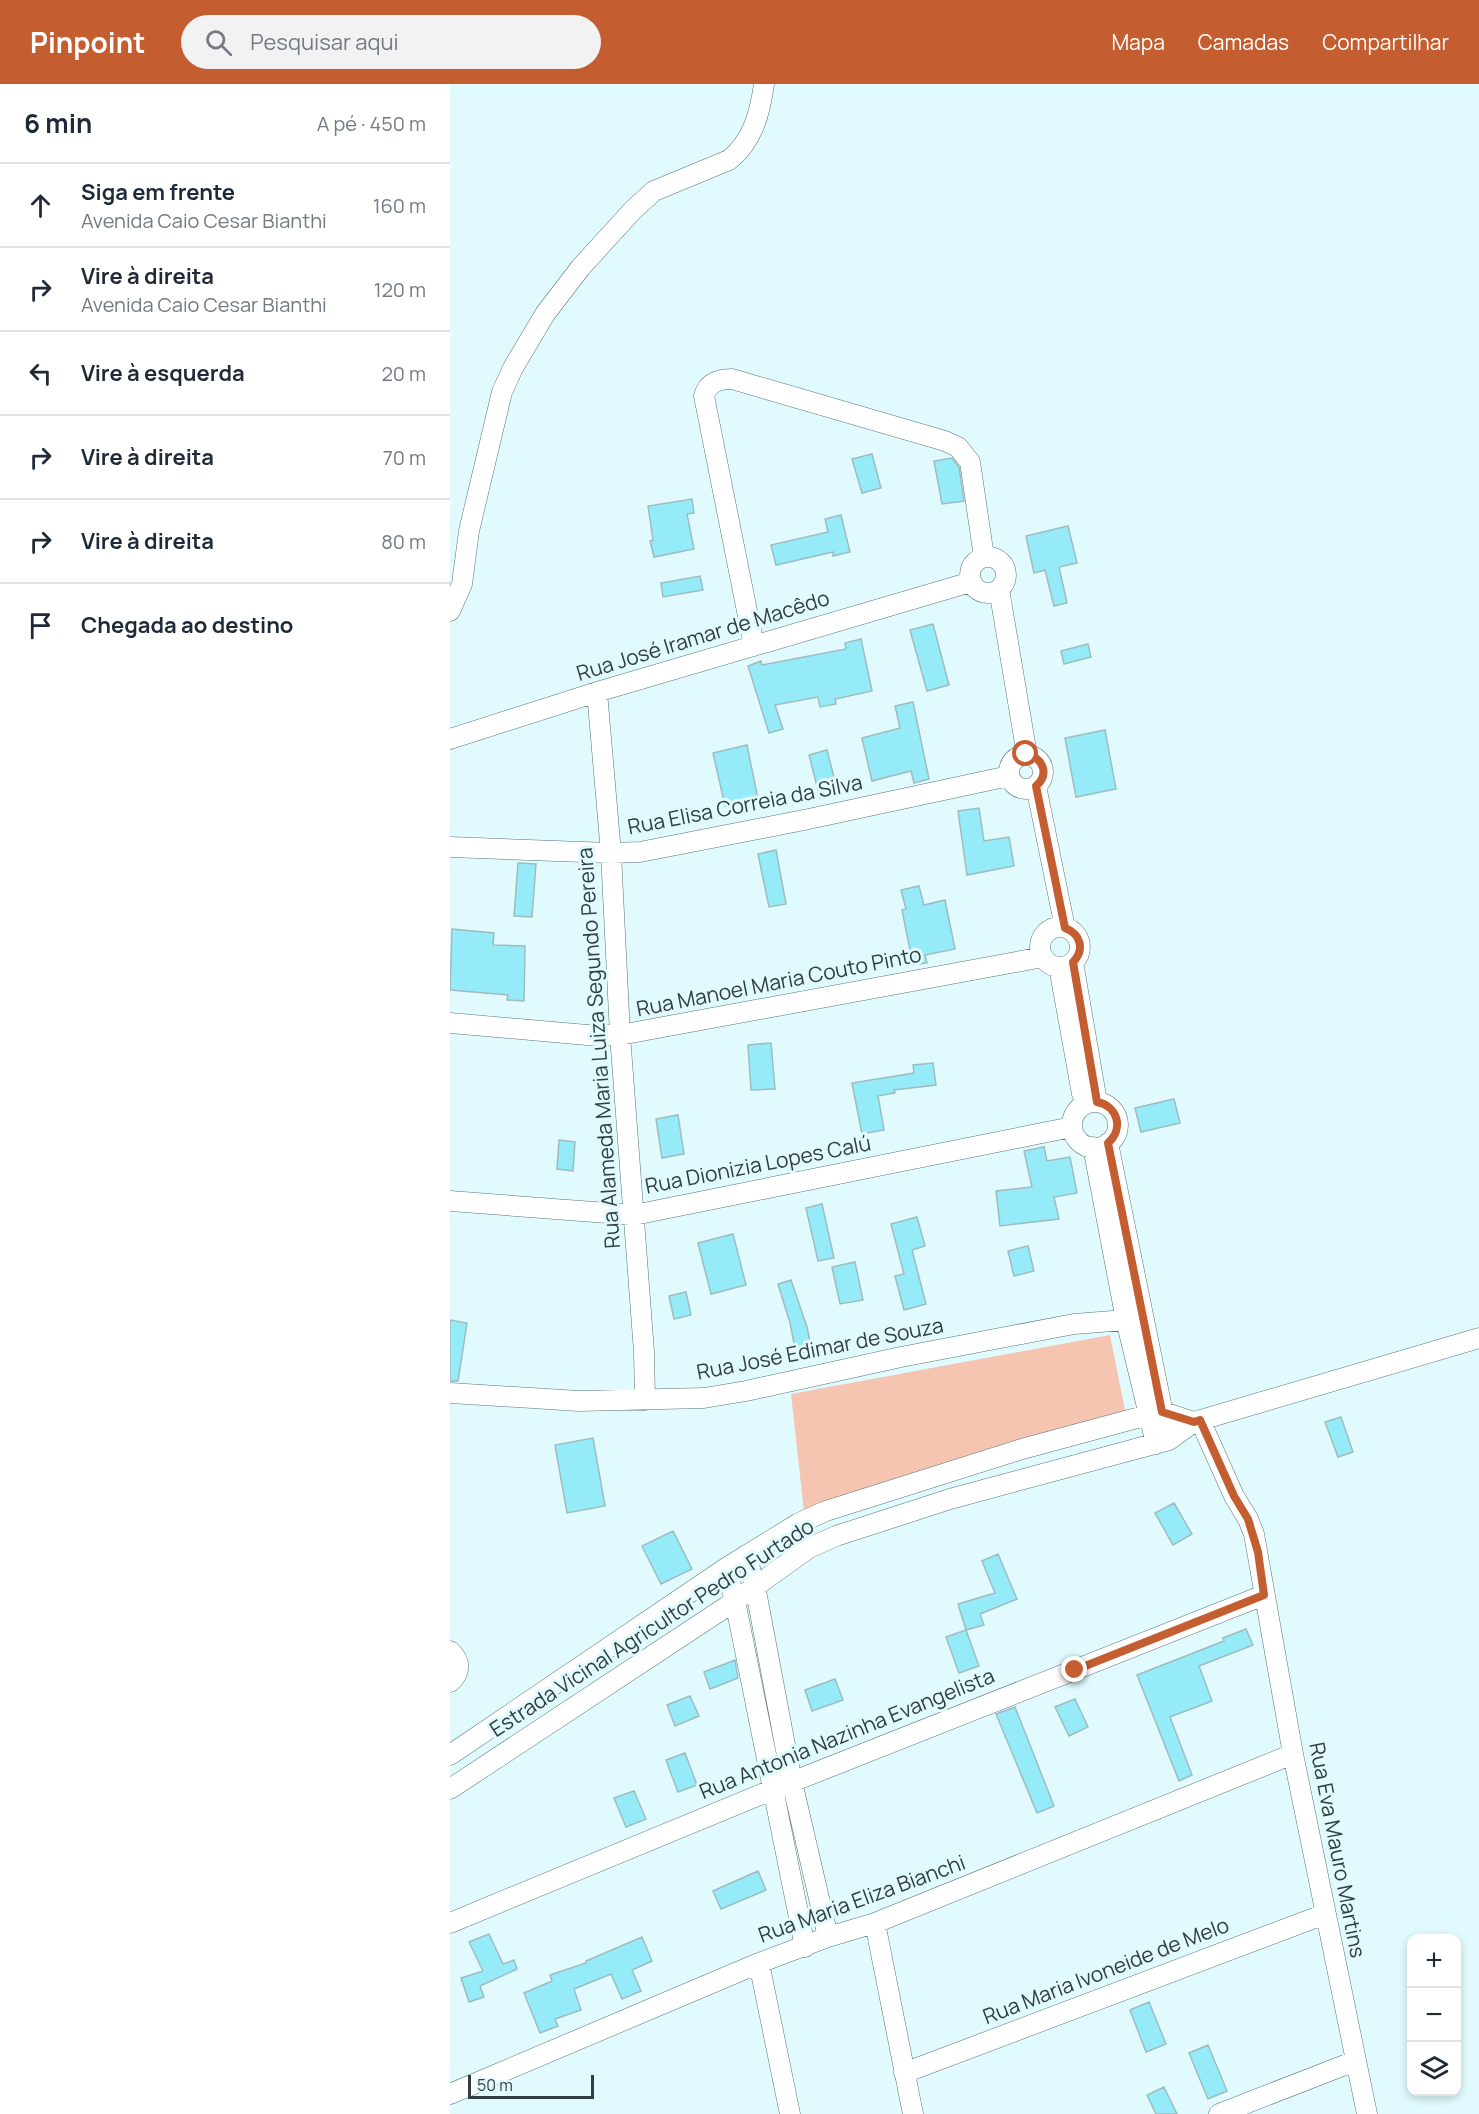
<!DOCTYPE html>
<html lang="pt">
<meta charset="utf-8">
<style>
body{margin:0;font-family:Manrope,sans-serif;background:#f2f2f3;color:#1f2937}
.controls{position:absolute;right:18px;bottom:18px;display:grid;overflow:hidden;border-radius:12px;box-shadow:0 3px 9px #0003}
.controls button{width:54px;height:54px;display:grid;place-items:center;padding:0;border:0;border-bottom:2px solid #e0e1e3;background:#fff;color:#1f2937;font:30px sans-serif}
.scale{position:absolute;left:18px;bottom:15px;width:126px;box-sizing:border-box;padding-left:6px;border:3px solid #323e40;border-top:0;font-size:16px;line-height:21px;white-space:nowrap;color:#323e40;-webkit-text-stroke:4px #e1fafd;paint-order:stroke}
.stop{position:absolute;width:18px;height:18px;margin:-14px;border:4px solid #c45d30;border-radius:50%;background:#fff}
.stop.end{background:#c45d30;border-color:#fff;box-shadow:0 2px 6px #0008}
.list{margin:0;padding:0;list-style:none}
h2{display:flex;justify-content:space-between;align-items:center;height:78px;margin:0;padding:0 24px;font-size:26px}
h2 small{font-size:20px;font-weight:400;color:#747a83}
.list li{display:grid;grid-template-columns:39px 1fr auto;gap:18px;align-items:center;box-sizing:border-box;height:84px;padding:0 24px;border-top:2px solid #e0e1e3}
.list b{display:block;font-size:22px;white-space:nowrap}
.list p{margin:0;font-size:20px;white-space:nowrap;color:#747a83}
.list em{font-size:20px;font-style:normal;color:#747a83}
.icon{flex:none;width:33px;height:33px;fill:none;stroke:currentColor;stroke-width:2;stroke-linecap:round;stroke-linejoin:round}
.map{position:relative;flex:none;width:1029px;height:2030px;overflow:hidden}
header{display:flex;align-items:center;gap:36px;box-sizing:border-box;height:84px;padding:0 30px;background:#c45d30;color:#fff}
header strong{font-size:28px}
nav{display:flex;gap:33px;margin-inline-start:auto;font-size:21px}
.search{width:420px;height:54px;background:#f2f2f3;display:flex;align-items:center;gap:15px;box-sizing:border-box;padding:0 21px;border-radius:33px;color:#747a83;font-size:22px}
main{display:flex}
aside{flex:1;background:#fff}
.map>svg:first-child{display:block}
.green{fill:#f5c5b2}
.building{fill:#95ecf8;stroke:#9ebcc0;stroke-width:1.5}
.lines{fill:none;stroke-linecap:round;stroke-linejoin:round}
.minor-casing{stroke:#587478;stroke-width:21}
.minor{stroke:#fff;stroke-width:20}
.route{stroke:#c45d30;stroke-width:8}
.labels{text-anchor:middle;stroke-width:6;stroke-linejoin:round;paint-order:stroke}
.street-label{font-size:21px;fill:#323e40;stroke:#e1fafd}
</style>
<header>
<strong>Pinpoint</strong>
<div class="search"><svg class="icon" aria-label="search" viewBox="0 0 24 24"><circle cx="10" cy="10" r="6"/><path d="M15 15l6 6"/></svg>Pesquisar aqui</div>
<nav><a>Mapa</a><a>Camadas</a><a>Compartilhar</a></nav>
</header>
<main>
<aside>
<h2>6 min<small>A pé · 450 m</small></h2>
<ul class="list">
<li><svg class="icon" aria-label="ahead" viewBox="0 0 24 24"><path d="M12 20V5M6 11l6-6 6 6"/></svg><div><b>Siga em frente</b><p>Avenida Caio Cesar Bianthi</p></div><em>160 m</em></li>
<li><svg class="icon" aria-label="right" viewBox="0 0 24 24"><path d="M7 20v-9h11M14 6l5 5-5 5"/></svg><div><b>Vire à direita</b><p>Avenida Caio Cesar Bianthi</p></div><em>120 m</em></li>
<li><svg class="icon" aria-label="left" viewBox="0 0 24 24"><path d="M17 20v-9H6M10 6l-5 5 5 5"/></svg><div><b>Vire à esquerda</b></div><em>20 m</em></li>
<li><svg class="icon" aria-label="right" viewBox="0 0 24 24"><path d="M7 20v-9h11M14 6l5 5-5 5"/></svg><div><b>Vire à direita</b></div><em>70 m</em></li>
<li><svg class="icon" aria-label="right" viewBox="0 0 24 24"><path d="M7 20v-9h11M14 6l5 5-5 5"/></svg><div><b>Vire à direita</b></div><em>80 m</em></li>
<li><svg class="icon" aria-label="arrive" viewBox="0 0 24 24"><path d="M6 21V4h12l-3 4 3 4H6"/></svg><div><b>Chegada ao destino</b></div></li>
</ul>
</aside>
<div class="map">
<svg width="1029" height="2030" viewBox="0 0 1029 2030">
<rect width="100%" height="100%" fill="#e1fafd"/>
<path class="green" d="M660,1251L677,1336L355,1437L341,1310Z"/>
<path class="building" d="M422,370L431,404L412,409L402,375Z
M502,374L509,383L514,417L492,420L484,377Z
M242,415L244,429L237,430L244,465L204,473L200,457L203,456L198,422Z
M391,431L400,468L383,472V468L326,481L321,461L378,448L375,435Z
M618,442L627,479L609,483L617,519L604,522L595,486L584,489L576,452Z
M250,492L253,506L213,513L211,499Z
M483,540L499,601L477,607L460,546Z
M411,555L422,607L385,615L386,620L370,623L368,613L325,621L333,645L319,649L298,582L311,577L312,581L396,565L395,559Z
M638,560L641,573L614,580L611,567Z
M463,618L479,695L464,699L461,687L422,697L412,654L450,644L445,622Z
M655,646L666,705L626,713L615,654Z
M297,661L308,715L275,722L263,669Z
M377,666L388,709L370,714L359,671Z
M529,724L534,757L559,753L564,782L517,791L508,727Z
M326,766L336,820L319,823L308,770Z
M68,779L86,780L82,833L64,832Z
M469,802L474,821L495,816L505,865L475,871L477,879L463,881L452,826L456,825L451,806Z
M2,845L44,849L43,861L75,862L74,917L57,916L58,911L0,906Z
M321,959L325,1005L301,1006L298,961Z
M483,979L486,1001L444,1006L445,1009L428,1012L434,1046L412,1050L402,999L464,989L463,981Z
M724,1015L730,1039L691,1048L685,1024Z
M228,1031L234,1070L212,1074L206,1035Z
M109,1056L125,1058L123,1087L107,1085Z
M594,1063L597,1077L620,1073L627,1109L604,1113L609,1135L550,1142L546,1107L582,1103L574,1067Z
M372,1120L384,1174L368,1177L356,1124Z
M467,1133L475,1162L462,1166L476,1220L454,1226L445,1192L454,1190L441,1140Z
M283,1150L296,1201L261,1210L248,1159Z
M578,1162L584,1187L564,1192L558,1167Z
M405,1178L413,1216L390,1220L382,1183Z
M341,1196L357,1243L362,1267L346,1270L340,1239L328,1200Z
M236,1208L241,1231L224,1235L219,1212Z
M0,1236L17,1239L8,1297H0Z
M891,1333L903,1368L888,1373L875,1338Z
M143,1354L155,1422L117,1429L105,1361Z
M724,1419L742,1450L723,1461L705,1429Z
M223,1447L242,1485L211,1500L192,1462Z
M548,1470L567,1515L530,1530L534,1541L516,1546L508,1520L545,1509L532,1477Z
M796,1545L803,1561L749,1582L762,1617L720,1633L742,1691L729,1697L687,1591L774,1557L773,1554Z
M516,1546L529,1582L509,1589L496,1553Z
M285,1576L288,1594L260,1605L254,1588Z
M385,1595L393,1616L362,1627L355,1606Z
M240,1612L249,1632L225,1642L217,1621Z
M625,1615L638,1643L619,1652L605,1623Z
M565,1623L604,1722L587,1729L546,1630Z
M235,1669L247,1701L228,1708L216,1676Z
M184,1707L196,1735L176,1743L164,1714Z
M308,1787L316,1806L271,1825L263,1807Z
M39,1850L53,1880L64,1876L67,1885L30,1902L34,1913L19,1918L11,1894L33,1887L19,1858Z
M192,1853L202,1877L182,1886L191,1907L172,1915L161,1890L124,1905L131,1926L105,1935L108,1942L90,1949L74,1909L102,1897L100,1891L136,1879V1877Z
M699,1918L716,1960L696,1968L680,1926Z
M758,1961L777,2007L758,2015L739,1969Z
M714,2003L727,2030H706L697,2011Z"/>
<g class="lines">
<g class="minor-casing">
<path id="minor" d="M520 491a18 18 0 1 1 36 0a18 18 0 1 1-36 0Z
M549,505L577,671
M0,527L12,500L19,447L52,308L63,284L95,230L131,183L183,126L204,107L279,76C303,57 310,29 314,0
M304,562L254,312C258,298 269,295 282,295L495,357L508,363L520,378L534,473
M147,608L161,769L170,951L194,1268L195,1316
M0,655L147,608L521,498
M559 688a17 17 0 1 1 34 0a17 17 0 1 1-34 0Z
M586,702L615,844
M0,763L161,769L190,768L354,736L559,692
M590 863a20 20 0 1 1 40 0a20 20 0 1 1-40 0Z
M623,878L647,1018
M609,883L632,1010
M0,939L137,951H170L593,873
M622 1041a23 23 0 1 1 46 0a23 23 0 1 1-46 0Z
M658,1059L715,1339
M643,1063L676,1236L706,1360
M0,1117L184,1131L622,1043
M0,1309L129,1317L254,1314L296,1307L451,1273L624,1240L676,1236
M750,1336L784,1412L798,1435L804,1450L843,1670L917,2030
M296,1471L305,1502L342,1698L378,1853
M276,1484L285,1517L355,1863
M0,1567C11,1577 11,1589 0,1598
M0,1671L276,1484L349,1439L376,1427L572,1365L698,1331L713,1328L744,1338
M0,1705L285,1517L359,1464L386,1452L500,1415L719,1356L744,1338L1029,1254
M0,1839L324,1705L814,1511
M425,1839L463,2030
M309,1879L340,2030
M454,1989L875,1830
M0,2010L309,1879L378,1853L425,1839L843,1670
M769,2030L905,1977"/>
</g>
<use href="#minor" class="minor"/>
</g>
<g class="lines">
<path class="route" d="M576,670C593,674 600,690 586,702L615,844C631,850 635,866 623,878L647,1018C668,1022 674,1045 658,1059L712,1328L744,1338L750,1336L784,1412L798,1435L808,1468L814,1511L625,1586"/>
</g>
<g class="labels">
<g class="street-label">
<text transform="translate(253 552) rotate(-17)" y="7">Rua José Iramar de Macêdo</text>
<text transform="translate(295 721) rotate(-11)" y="7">Rua Elisa Correia da Silva</text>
<text transform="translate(329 898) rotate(-11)" y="7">Rua Manoel Maria Couto Pinto</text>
<text transform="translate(149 964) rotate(-94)" y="7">Rua Alameda Maria Luiza Segundo Pereira</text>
<text transform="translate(308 1081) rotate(-11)" y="7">Rua Dionizia Lopes Calú</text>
<text transform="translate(370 1265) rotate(-11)" y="7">Rua José Edimar de Souza</text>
<text transform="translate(202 1544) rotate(-33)" y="7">Estrada Vicinal Agricultor Pedro Furtado</text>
<text transform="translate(397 1650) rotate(-22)" y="7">Rua Antonia Nazinha Evangelista</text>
<text transform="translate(887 1766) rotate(79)" y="7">Rua Eva Mauro Martins</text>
<text transform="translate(412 1815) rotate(-20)" y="7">Rua Maria Eliza Bianchi</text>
<text transform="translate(656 1887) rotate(-21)" y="7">Rua Maria Ivoneide de Melo</text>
</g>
</g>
</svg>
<div class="controls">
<button>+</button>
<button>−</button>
<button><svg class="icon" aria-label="layers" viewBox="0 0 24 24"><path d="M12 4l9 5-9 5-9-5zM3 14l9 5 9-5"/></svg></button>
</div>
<div class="scale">50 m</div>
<div class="stop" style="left:576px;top:670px"></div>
<div class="stop end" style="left:625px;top:1586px"></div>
</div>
</main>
